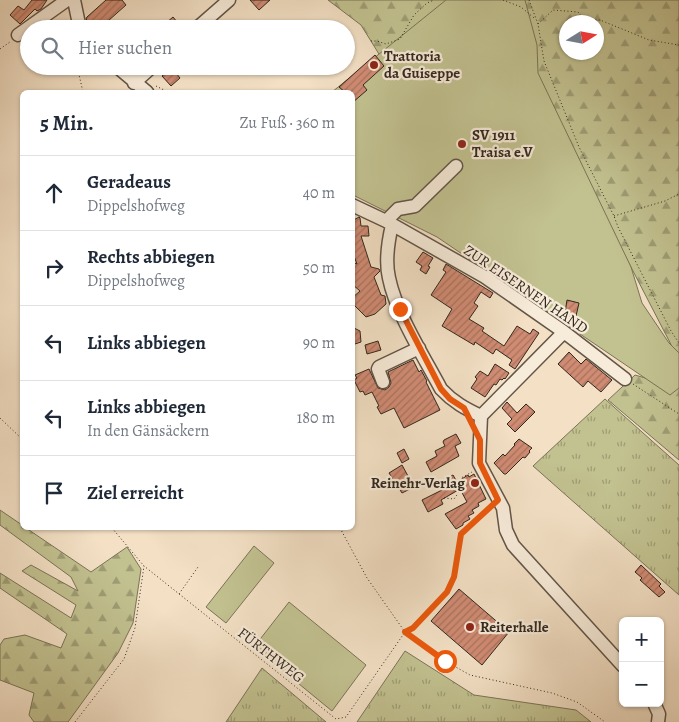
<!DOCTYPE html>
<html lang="de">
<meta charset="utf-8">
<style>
body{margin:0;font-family:Alegreya,serif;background:#f6f6f7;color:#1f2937}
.controls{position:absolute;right:15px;bottom:15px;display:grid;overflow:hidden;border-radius:8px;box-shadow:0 1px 4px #0004}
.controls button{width:45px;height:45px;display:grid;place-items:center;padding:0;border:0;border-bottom:1px solid #e0e1e3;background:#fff;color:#1f2937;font:25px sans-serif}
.compass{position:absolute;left:559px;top:15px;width:45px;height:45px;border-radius:50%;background:#fff;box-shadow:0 1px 4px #0004;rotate:79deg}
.stop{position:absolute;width:15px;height:15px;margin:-11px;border:4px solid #ea580c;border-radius:50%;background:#fff}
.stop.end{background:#ea580c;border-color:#fff;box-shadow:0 1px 5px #0008}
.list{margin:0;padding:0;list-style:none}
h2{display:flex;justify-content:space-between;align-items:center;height:65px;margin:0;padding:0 20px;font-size:21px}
h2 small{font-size:16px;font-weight:400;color:#747a83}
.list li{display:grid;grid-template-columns:32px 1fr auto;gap:15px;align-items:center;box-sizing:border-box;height:75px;padding:0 20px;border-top:1px solid #e0e1e3}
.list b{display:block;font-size:19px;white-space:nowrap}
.list p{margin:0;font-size:16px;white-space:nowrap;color:#747a83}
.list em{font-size:16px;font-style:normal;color:#747a83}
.icon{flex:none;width:28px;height:28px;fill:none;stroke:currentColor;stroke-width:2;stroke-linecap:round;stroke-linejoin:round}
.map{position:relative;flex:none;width:679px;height:722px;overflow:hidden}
.search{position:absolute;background:#fff;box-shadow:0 1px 4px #0004;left:20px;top:20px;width:335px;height:55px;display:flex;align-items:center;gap:12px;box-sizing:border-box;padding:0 18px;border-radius:28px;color:#747a83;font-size:19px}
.panel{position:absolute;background:#fff;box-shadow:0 1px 4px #0004;left:20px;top:90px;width:335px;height:440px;border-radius:8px}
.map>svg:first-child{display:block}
.grass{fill:url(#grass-tufts);stroke:#7a7457}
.forest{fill:url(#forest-firs);stroke:#7a7457;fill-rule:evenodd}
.pitch{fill:#c2c190;stroke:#7a7457}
.building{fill:url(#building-hatch);stroke:#32271e}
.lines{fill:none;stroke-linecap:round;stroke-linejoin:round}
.minor-casing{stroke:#625548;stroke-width:15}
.path{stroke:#32271e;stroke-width:1;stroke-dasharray:1 2.5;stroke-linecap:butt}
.minor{stroke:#f7ebd9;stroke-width:12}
.route{stroke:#ea580c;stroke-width:6}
.poi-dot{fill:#8f2418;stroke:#f7ebd9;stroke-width:2}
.labels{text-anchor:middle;stroke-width:4.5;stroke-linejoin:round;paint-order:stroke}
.poi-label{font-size:15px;font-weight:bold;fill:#32271e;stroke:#f7ebd9;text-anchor:start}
.street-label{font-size:15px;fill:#32271e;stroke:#f7ebd9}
</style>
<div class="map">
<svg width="679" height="722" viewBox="0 0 679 722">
<defs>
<pattern id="grass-tufts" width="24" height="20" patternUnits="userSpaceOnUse" patternTransform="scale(1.25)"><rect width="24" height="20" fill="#c2c190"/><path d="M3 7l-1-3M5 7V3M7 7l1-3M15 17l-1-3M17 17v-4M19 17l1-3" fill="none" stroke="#9e9d75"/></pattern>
<pattern id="forest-firs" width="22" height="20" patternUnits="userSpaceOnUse" patternTransform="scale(1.25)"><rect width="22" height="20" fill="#c2c190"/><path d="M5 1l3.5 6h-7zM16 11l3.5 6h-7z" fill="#9e9d75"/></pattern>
<pattern id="building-hatch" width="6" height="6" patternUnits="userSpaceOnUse" patternTransform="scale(1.25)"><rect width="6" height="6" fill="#d08b73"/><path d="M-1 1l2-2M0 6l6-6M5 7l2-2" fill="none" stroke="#a9725e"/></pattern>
</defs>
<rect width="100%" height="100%" fill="#f3e0c5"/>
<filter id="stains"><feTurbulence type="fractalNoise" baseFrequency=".004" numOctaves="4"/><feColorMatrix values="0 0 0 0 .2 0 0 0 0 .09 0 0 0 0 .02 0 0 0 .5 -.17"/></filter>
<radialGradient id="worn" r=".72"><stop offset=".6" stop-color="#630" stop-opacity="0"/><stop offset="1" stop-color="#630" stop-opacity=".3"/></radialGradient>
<path class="grass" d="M605,399L679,465V595L533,466Z
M405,651L474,695L576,710L591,722H357Z
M262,668L326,722H226Z"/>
<path class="forest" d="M328,0H475L387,67L361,25Z
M493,0H679V360ZM566,22H596V52H566Z
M635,375L679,388V460L608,400Z
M0,510L22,525V528H26L91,572L127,547L141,569L133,623L118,653L68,722H34L29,715L34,693L0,680V645L4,639L25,635L61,648L67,634L0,588V573L71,618L76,605L22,571L31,565L78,591L71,577L0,525Z"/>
<path class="pitch" d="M446,0H525L537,45L538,73L631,267L642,303L669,343L679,353V388L670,395L437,237L353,195L352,92H332Z
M254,546L274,563L226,623L206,607Z
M289,602L366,665L332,711L254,647Z"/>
<path class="building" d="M32,0H47L41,9L37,11L35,9L20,24L10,15L18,6L24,10Z
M106,0H122L126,5L108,21L114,29H95L86,19L87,17Z
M250,0H270L259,10Z
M173,17L183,29H159Z
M375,55L384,66L363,85L367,90L352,103V92H345L339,87Z
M172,68L180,78L171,86L162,76Z
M359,217L360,218L361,226H368L369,236H361L371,267L379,269L380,271L374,277L381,295L385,296L386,304L375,314L366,317L352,303V298L360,291L352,284V262L357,264L352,251V221Z
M423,252L433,258L428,266L430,267L426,274L420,270L422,266L416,262Z
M446,264L493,293L490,298L481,292L474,303L478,306L469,319L484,328L482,331L504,346L517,326L530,334L533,329L539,333L515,369L509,365L512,360L496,349L493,354L475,342L474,345L442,326L452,309L431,295L446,272L443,270Z
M567,300L579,303L576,316L565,313Z
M352,327L360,331L361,342L352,345Z
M378,341L381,350L367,354L365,345Z
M569,352L581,364L586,359L612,380L601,392L588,381L583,387L558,364Z
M413,360L419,372L421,370L427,381L426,382L440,410L404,428L394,408L381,414L377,407L379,406L372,392L365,395L363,391L360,392L354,380L357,378L355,375L369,369L378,388L385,390L389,387L391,383L388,372Z
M495,364L509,373L505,379L504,378L502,380L500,379L496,385L494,384L485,397L471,388L477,379L475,377L480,371L488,376Z
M507,402L517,413L526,404L535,412L515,432L507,424L512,419L502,408Z
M456,434L461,443L455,446L459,456L431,472L426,462L437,456L435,451L445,446L443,442L444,440Z
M519,439L532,448L529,451L530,452L525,458L523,457L506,474H504L494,463L503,454L505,456L515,445L514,444Z
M404,449L409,459L402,463L397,453Z
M402,465L414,487L402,493L389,473Z
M474,474L486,499L478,503L479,506L472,510L474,513L468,516L470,519L463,523V525L456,529L445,514L467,502L460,489L441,500L443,504L428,512L422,500L442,490L438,483L453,475L457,482L468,475L469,477Z
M641,565L661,584L659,586L665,592L659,597L640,580L642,578L635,572Z
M459,589L509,632L482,665L431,621Z"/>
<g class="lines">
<g class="minor-casing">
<path id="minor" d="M74,0L80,29
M196,29L229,0
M18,35L67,0
M116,66L147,92
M134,83L153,66
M352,205L386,221L485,277L564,332L625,379
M386,221L398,209L415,206L456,166
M392,225C388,242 385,261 389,278C396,313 424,357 441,389C453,402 466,409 481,416
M564,332L481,416L479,463L503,508L506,530L513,545L623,666
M383,382L378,369L379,367L419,348
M654,703L659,714L658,722"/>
</g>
<path class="path" d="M503,0L521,7L534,18
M529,0L538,24L544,61L579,147L614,216L618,227L671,331L679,343
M538,24L553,10L578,12L585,20H600L649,40L679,45
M371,41H377L386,44L400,39L414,15L427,3L434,0
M0,49L10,42
M77,66L83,92
M156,86L168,92
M614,216L665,201L679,194
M633,384L679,414
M0,418L22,439
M444,498L454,499L462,488L461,478L472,472
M112,528L144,566L336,719L346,717L405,632L413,628L447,592L454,577L461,534L490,508
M340,528L367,578L405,632L445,661L470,675L552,693L577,702L605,722
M179,594L198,567
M75,722L124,659L135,628L144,566"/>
<use href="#minor" class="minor"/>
</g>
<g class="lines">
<path class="route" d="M400,309L441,389L450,399L464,408L480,440V463L498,500L461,534L454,577L447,592L413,628L405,632L445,661"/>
</g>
<g class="poi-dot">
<circle cx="374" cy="65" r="5"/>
<circle cx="462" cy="144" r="5"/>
<circle cx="475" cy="483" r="5"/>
<circle cx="470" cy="627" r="5"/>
</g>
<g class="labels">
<g class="poi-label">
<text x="384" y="61">Trattoria<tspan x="384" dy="17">da Guiseppe</tspan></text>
<text x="472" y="140">SV 1911<tspan x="472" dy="17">Traisa e.V</tspan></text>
<text x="465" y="488" text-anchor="end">Reinehr-Verlag</text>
<text x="480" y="632">Reiterhalle</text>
</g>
<g class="street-label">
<text transform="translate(526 289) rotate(34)" y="5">ZUR EISERNEN HAND</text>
<text transform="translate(271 655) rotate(38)" y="5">FÜRTHWEG</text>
</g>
</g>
<rect width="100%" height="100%" filter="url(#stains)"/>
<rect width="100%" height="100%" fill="url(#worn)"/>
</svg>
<div class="controls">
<button>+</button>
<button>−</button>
</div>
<svg class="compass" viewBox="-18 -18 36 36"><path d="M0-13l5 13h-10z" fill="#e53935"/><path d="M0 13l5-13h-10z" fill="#747a83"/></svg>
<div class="stop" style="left:445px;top:661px"></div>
<div class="stop end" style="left:400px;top:309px"></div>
<div class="search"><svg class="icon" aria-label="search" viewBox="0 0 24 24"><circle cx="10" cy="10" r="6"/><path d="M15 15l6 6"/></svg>Hier suchen</div>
<section class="panel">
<h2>5 Min.<small>Zu Fuß · 360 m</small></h2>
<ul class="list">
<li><svg class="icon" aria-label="ahead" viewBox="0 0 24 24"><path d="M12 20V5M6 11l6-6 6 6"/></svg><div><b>Geradeaus</b><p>Dippelshofweg</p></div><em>40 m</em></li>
<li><svg class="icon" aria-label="right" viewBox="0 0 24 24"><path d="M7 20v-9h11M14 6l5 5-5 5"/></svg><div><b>Rechts abbiegen</b><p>Dippelshofweg</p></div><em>50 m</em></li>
<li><svg class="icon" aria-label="left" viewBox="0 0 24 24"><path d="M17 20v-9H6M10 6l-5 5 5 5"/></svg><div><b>Links abbiegen</b></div><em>90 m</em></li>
<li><svg class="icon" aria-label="left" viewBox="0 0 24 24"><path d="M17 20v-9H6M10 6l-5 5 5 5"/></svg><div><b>Links abbiegen</b><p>In den Gänsäckern</p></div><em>180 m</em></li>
<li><svg class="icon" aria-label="arrive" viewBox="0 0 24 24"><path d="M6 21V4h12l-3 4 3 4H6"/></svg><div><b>Ziel erreicht</b></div></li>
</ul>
</section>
</div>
